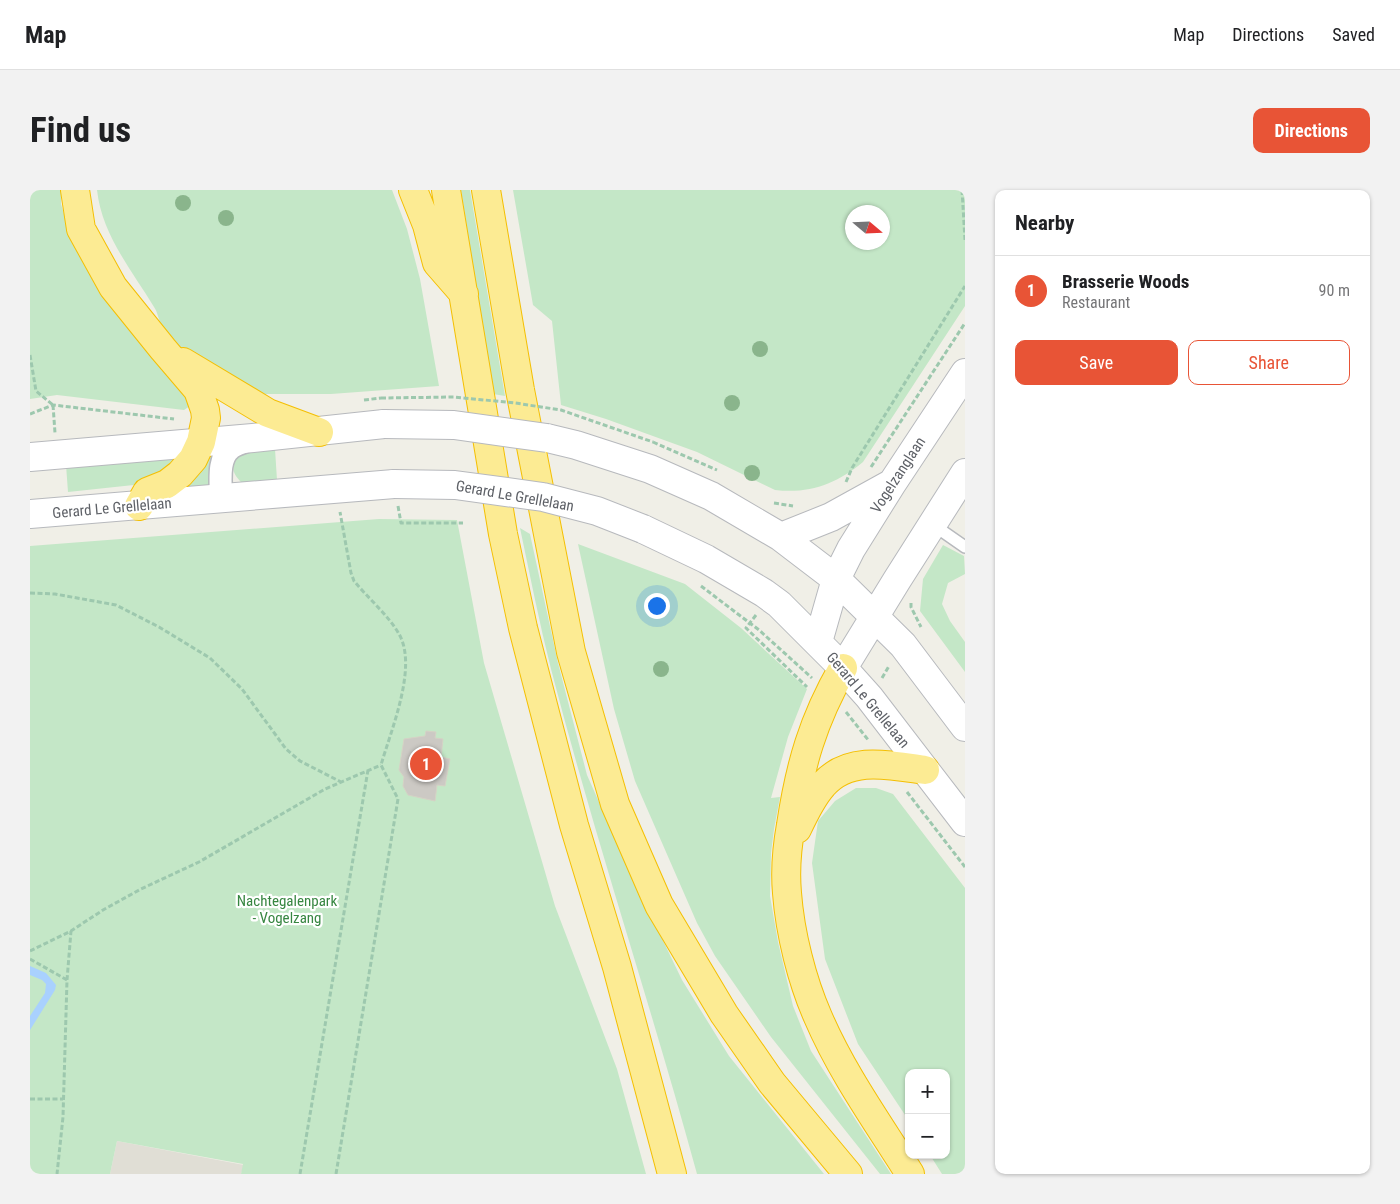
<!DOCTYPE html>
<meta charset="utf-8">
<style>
body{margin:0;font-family:"Roboto Condensed",sans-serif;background:#f2f2f2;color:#202124}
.controls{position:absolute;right:15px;bottom:15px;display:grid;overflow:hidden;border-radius:10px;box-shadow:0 1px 4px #0004}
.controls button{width:45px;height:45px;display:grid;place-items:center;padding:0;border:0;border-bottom:1px solid #e0e0e0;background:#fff;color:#202124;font:25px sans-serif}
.compass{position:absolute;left:815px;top:15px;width:45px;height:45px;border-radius:50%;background:#fff;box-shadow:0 1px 4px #0004;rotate:109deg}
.you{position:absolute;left:626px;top:415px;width:18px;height:18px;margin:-12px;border:4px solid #fff;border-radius:50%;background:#1a73e8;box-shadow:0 0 0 8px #1a73e833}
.badge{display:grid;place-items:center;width:32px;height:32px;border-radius:50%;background:#e85436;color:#fff;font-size:16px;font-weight:700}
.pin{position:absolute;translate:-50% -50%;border:2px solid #fff;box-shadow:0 1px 5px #0006}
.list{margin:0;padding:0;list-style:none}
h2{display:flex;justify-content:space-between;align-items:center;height:65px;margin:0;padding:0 20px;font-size:21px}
h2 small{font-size:16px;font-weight:400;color:#757577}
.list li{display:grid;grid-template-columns:32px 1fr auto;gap:15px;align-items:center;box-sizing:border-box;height:70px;padding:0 20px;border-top:1px solid #e0e0e0}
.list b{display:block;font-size:19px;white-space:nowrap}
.list p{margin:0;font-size:16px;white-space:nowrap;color:#757577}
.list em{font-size:16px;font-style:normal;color:#757577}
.actions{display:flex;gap:10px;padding:15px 20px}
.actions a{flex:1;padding:11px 0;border:1px solid #e85436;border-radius:10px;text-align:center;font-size:18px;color:#e85436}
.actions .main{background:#e85436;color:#fff}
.map{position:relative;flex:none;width:935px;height:984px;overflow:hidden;border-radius:10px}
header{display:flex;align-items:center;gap:30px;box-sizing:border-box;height:70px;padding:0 25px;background:#fff;border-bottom:1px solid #e0e0e0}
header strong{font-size:24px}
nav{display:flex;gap:28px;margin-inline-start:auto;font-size:18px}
.intro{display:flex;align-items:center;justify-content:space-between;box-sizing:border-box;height:120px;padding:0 30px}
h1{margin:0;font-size:35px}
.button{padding:12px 22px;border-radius:10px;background:#e85436;color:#fff;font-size:18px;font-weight:700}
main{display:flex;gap:30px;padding:0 30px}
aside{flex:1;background:#fff;border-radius:10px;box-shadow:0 1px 4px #0004}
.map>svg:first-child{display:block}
.education{fill:#e0ded5}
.green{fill:#c4e7c7;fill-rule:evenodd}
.water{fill:#a9d1fe}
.building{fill:#ccc9c4;stroke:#d5d2c5}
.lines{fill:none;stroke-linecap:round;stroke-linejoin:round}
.service-casing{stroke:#b7b9bd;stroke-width:14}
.minor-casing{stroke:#b7b9bd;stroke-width:25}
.tertiary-casing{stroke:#b7b9bd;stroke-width:30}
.motorway-casing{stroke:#f4bf03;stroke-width:30}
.path{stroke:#9dc8ae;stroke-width:3;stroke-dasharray:5 2.5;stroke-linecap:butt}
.service{stroke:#fff;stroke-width:11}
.minor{stroke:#fff;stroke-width:22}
.tertiary{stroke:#fff;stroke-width:28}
.motorway{stroke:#fceb93;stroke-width:28}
.tertiary-bridge-casing{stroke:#b7b9bd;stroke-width:30;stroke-linecap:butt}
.path-bridge{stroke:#9dc8ae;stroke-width:3;stroke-dasharray:5 2.5;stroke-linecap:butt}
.tertiary-bridge{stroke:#fff;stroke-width:28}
.tree{fill:#8ab58c}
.labels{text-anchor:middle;stroke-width:4.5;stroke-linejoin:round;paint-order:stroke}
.street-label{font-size:15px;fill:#5e6167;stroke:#fff}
.park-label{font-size:15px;fill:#378641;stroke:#fff}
</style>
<header>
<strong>Map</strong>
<nav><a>Map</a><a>Directions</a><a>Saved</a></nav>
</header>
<div class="intro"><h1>Find us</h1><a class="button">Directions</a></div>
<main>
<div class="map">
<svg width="935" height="984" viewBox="0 0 935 984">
<rect width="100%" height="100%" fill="#f0efe7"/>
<path class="education" d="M87,951L214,975L211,984H80Z"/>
<path class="green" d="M0,0H31V14L41,47L57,79L152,198L160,216L154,220L27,205L0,209Z
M67,0H362L377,39L390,89L409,196L301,204H232L153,160C145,154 137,147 132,138C129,131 128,123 124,117C101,79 72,45 67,0Z
M431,0H440L475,206L463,204Z
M483,0H935V116L833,272C806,294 780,304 745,300L667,262L576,229L531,215L522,131L503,115ZM822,22H852V52H822Z
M245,259L247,290L213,294C200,281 200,275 213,261Z
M188,261L179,299L153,300L177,262Z
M138,266L144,271V275L113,294L38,302L36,275Z
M349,329L427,330L454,473L525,716L587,879L616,984H211L213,974L87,951L80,984H0V356Z
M490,338L500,344L528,473L557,585L601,684L652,790L699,866L794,984H667C621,815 565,649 521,479C509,432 500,385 490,338Z
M548,354L655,394L711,438L777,499L758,547L741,608L750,607L744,639L741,663L740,706L748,752L763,816L781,861L861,984H850L741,847L685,766L667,733L605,591L584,519Z
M913,355L934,366L935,384L918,393L912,414L920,431L935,452V482L890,421L893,389Z
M826,598H846L863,604L935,698V984H912L900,965H916V883H879V931L828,854L795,769L782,673L788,631L805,611Z"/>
<path class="water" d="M0,776L16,783L26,795L25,800L0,840V826L15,803L16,794L12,790L0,785Z"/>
<path class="building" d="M396,541L406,542L405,548L413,549L411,567L420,569L415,596L407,595L405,611L378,605L373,596L374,587L369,580L374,549L395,546Z"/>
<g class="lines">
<g class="service-casing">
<path id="service" d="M902,334L935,357"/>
</g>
<g class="minor-casing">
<path id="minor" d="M191,309C191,293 187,268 201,258C206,254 214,252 220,250"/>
</g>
<g class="tertiary-casing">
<path id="tertiary" d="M517,248L546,255L620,279L681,306L751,347L806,389L873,455L935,537
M0,267L223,248L354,234
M0,324L364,294
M613,339L676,369L734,403L749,414L813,478L839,507L935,632
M751,347L801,327L859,295
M788,452L806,389L821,359L861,295L935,183
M813,478L867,390L935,283"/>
</g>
<g class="motorway-casing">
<path id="motorway" d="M45,0L51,39L83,97L133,159L168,200L175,220L176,228L171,252L163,269L150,284L137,294L117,302L109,316
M383,0L397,35L407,73L434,104
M416,0L473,344L493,438L544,635L587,777L642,984
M456,0L490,200L541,462L585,614L629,715L694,824L742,893L818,984
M153,172L238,223L289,242
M813,478C783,530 770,575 761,635C757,657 755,681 757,703C760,743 772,791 788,827C812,883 848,933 880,984
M767,639C774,624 782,607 793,595C819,565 860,575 895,580"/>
</g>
<path class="path" d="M932,0L935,50
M0,165L6,201L23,215
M334,210L351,208
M23,215L25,243
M0,224L23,215L144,229
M623,252L687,280
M841,277L935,133
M816,292L822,278L935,96
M744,313L763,316
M368,316L371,333H433
M671,396L729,440L782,488
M0,403L25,404L86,415L129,437L180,468L212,499L256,559L270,571L311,592
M881,413V417L891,437
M726,425L716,438L777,497
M852,488L859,476
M816,522L839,551
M877,602L935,677
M0,761L41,741L73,720L111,699L169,672L295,599L351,575
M0,769L37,790L33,927L27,984
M37,790L41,741
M0,909H33
M270,984L338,580
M306,984L368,609L351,575C361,540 388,477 369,444C359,426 338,408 324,391L321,383L310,322"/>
<use href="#service" class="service"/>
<use href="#minor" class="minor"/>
<use href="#tertiary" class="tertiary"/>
<use href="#motorway" class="motorway"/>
<g class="tertiary-bridge-casing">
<path id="tertiary-bridge" d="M354,234L424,235L517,248
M364,294L425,295L513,307L567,321L613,339"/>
</g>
<path class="path-bridge" d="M351,208L424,207L485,213L531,220L623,252"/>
<use href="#tertiary-bridge" class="tertiary-bridge"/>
</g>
<g class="tree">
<circle cx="153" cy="13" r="8"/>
<circle cx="196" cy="28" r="8"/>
<circle cx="730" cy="159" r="8"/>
<circle cx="702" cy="213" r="8"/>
<circle cx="722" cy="283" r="8"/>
<circle cx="631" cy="479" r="8"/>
</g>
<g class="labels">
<g class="street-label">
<text transform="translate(868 285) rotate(-57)" y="5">Vogelzanglaan</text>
<text transform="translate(485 306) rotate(10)" y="5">Gerard Le Grellelaan</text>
<text transform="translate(82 318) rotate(-5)" y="5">Gerard Le Grellelaan</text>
<text transform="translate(838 510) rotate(50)" y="5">Gerard Le Grellelaan</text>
</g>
<g class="park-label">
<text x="257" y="716">Nachtegalenpark<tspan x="257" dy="17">- Vogelzang</tspan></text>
</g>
</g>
</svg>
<div class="controls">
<button>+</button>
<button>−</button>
</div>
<svg class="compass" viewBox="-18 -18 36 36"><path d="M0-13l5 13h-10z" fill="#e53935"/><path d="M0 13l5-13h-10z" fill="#757577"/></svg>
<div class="you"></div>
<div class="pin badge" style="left:396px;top:574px">1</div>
</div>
<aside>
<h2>Nearby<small></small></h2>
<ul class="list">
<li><span class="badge">1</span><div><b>Brasserie Woods</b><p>Restaurant</p></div><em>90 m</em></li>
</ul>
<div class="actions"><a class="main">Save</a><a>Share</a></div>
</aside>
</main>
